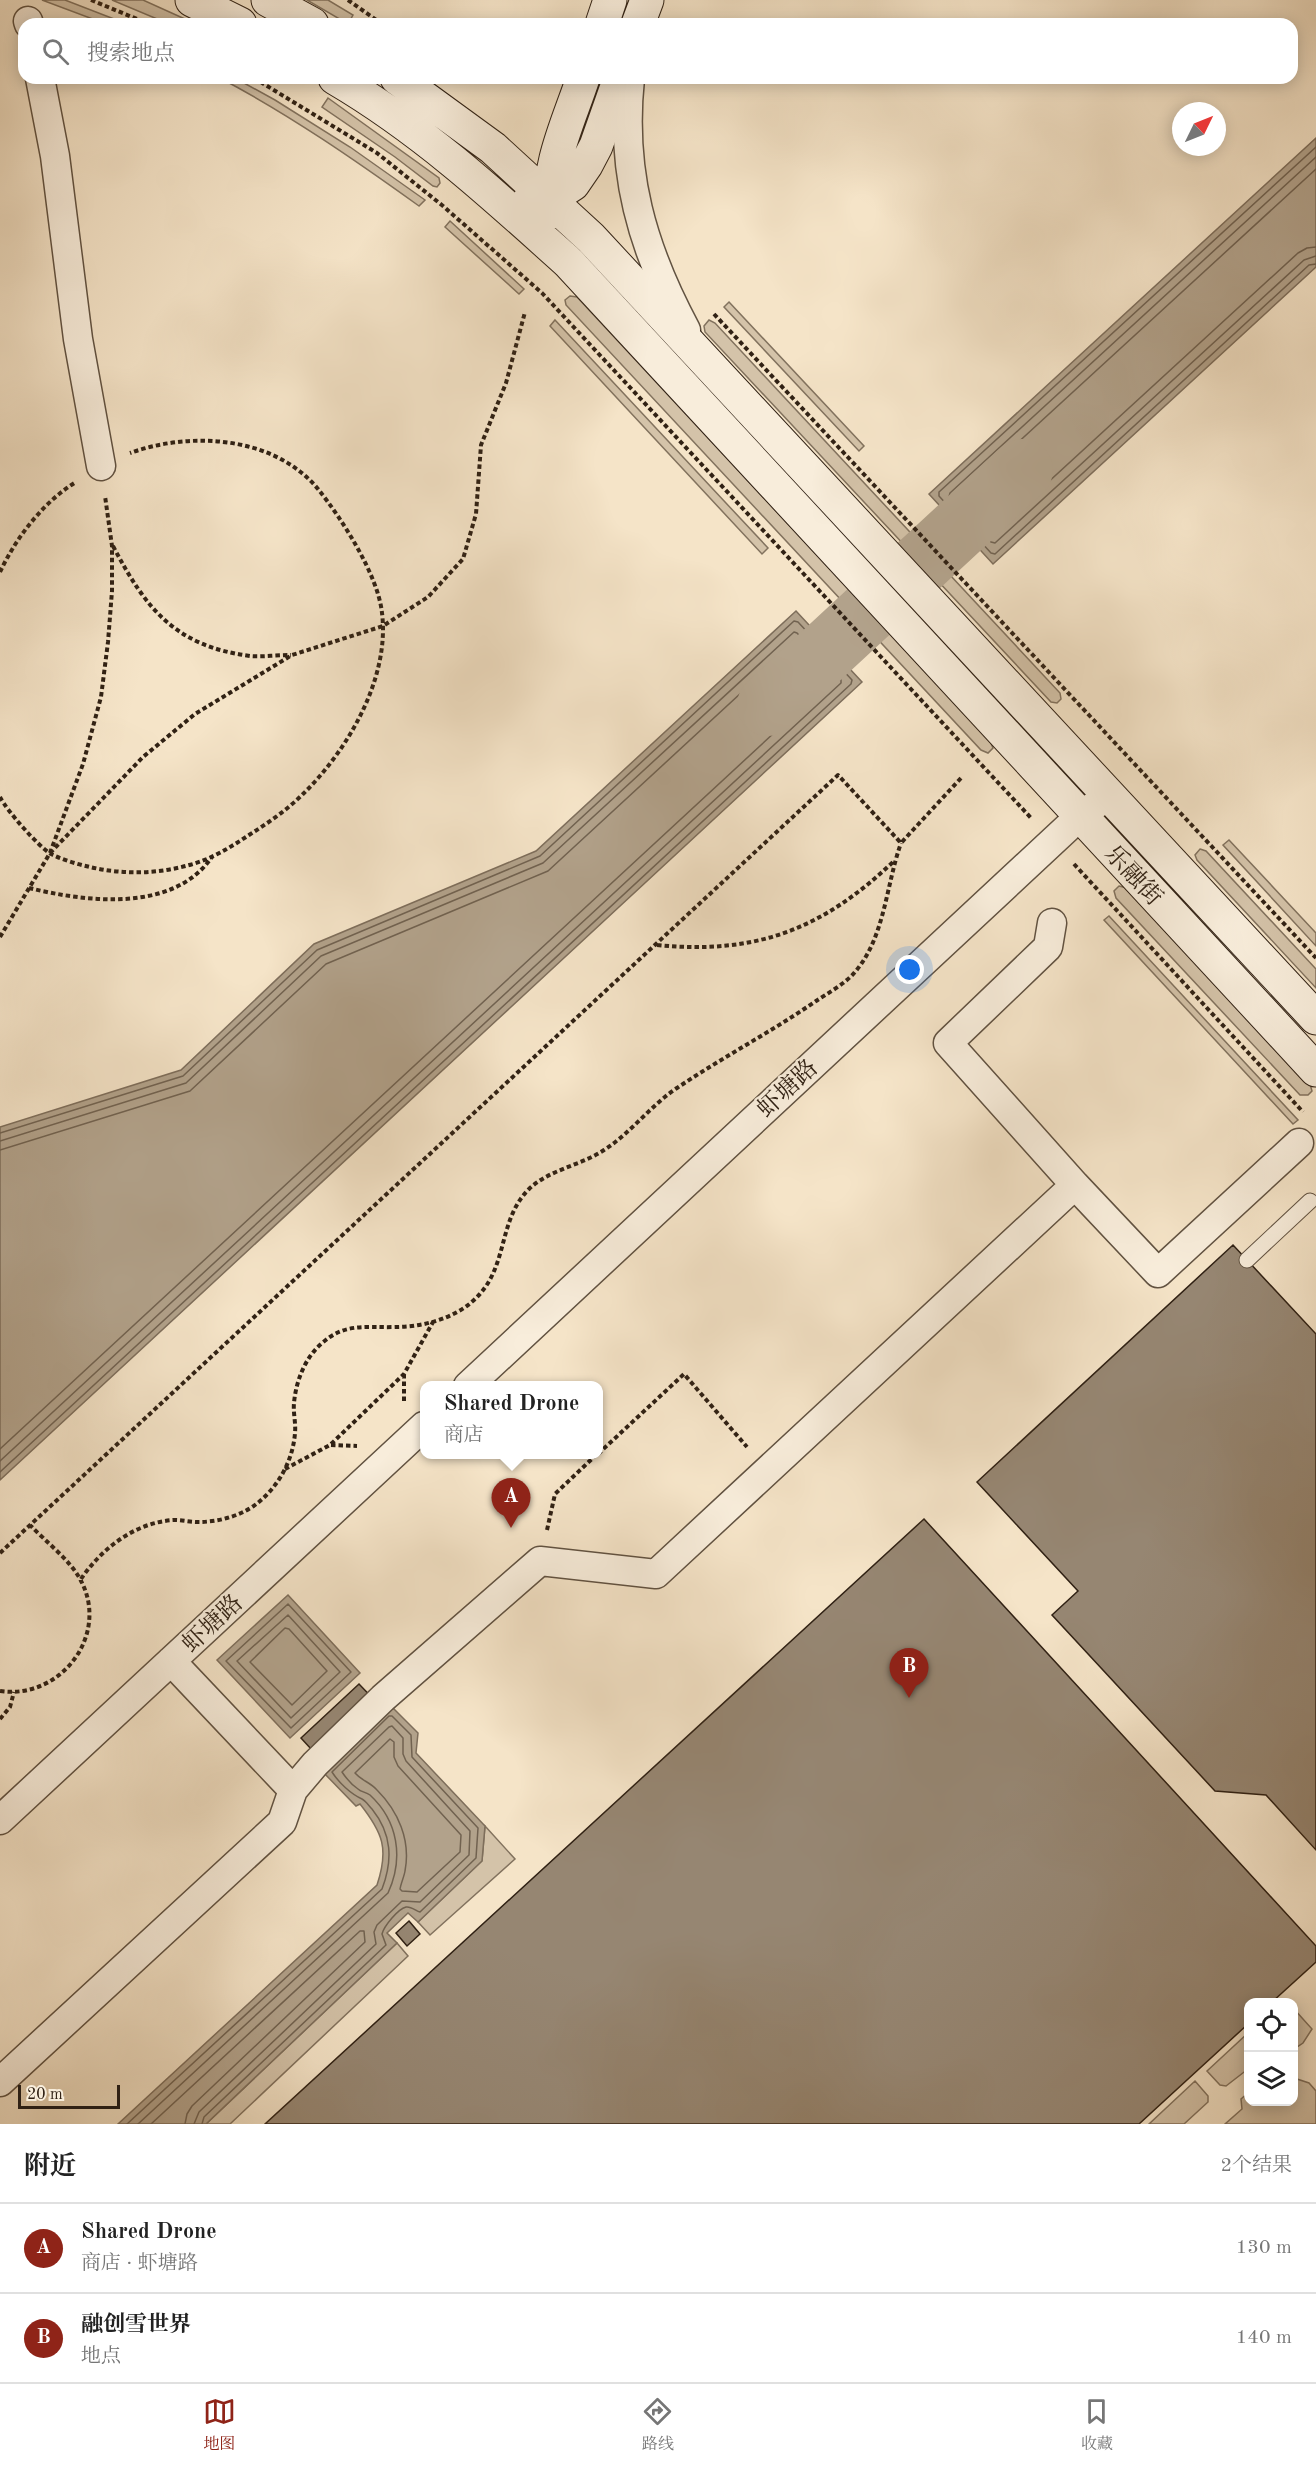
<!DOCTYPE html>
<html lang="zh">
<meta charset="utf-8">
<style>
body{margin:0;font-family:"Old Standard TT","Noto Serif SC",serif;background:#f6f6f6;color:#222}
.controls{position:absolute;right:18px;bottom:18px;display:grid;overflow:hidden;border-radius:12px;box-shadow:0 3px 15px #0003}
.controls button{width:54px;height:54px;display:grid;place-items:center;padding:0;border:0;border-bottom:2px solid #e0e0e0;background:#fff;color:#222;font:30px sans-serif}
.compass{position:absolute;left:1172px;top:102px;width:54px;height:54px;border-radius:50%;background:#fff;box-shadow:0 3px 15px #0003;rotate:47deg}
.scale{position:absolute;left:18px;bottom:15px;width:102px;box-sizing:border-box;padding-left:6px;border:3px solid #302114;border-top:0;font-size:16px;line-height:21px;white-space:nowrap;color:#302114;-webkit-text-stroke:4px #f8eddb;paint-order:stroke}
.you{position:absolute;left:910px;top:970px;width:21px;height:21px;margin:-15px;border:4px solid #fff;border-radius:50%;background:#1a73e8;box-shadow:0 0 0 9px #1a73e833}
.badge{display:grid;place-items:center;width:39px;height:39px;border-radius:50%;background:#8f2418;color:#fff;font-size:20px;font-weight:700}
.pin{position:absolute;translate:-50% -50px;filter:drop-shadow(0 2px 3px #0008)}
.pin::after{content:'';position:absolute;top:32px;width:21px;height:18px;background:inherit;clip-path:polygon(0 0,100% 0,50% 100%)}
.popup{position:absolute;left:420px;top:1381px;width:183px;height:78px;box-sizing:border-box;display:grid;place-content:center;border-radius:12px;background:#fff;filter:drop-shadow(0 2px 4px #0005);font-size:20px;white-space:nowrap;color:#767676}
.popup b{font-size:22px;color:#222}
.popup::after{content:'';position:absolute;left:50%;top:100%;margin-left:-12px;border:12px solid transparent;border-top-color:#fff}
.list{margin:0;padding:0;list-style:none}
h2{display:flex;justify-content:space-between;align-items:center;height:78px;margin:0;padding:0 24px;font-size:26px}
h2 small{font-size:20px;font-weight:400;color:#767676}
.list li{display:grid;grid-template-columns:39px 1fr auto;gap:18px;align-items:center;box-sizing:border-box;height:90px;padding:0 24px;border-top:2px solid #e0e0e0}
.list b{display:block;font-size:22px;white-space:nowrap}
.list p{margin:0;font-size:20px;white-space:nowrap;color:#767676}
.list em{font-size:20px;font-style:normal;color:#767676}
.icon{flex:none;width:33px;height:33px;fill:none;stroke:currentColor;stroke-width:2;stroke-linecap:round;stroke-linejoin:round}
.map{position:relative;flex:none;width:1316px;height:2124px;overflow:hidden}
.search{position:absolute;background:#fff;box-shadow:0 3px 15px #0003;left:18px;right:18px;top:18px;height:66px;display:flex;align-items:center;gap:15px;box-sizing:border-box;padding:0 21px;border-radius:18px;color:#767676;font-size:22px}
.sheet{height:258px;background:#fff}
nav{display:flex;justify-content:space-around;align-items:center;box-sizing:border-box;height:84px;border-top:2px solid #e0e0e0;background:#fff;font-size:16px;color:#767676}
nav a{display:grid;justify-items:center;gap:3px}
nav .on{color:#8f2418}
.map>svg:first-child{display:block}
.green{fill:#d4c3a9;stroke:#82725e;stroke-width:1.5}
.water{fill:#b2a28b;stroke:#7e6e5b;stroke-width:1.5}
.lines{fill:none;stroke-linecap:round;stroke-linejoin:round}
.shore{stroke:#716250;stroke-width:1.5}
.river{stroke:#b2a28b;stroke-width:62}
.building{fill:#968672;stroke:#302114;stroke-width:1.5}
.lane-casing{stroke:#615241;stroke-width:17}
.street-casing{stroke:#615241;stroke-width:31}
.secondary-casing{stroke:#302114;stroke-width:35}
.path{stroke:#302114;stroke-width:4;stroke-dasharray:4.5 3;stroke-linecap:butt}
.lane{stroke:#f8eddb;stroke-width:15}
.street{stroke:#f8eddb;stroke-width:28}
.secondary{stroke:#f8eddb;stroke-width:33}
.labels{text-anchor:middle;stroke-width:4.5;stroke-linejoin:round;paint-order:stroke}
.street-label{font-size:24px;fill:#302114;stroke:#f8eddb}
</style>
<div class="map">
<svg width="1316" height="2124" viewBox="0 0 1316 2124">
<rect width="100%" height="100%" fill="#f5e4c8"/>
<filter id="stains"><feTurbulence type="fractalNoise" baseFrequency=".00333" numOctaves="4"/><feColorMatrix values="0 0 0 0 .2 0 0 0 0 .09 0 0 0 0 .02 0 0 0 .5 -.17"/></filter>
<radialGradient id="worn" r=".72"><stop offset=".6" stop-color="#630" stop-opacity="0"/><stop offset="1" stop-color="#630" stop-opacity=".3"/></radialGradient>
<path class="green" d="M42,0H65L127,24H106Z
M112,0H143L196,24H169Z
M307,0H328L353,15L348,24Z
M220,78H235L275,100L350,147L425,200L419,206C355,160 290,115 220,78Z
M328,98L439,178L440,183L437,187L433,186L395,157L322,107Z
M450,221L524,289L519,294L445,227Z
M570,296L577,297L990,741L993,748L988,753L981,750L566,305L565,300Z
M729,302L864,446L859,451L724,307Z
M555,320L768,548L762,554L550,326Z
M709,320L715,323L1060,693L1061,699L1057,703L1051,702L705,332L704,326Z
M1229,840L1316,933V946L1223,845Z
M1200,849L1206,851L1316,969V988L1197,860L1195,855Z
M1119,886L1127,888L1310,1084L1312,1091L1308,1095H1300L1116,898L1114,891Z
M1109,916L1298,1120L1293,1124L1104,920Z
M485,1826L515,1859L430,1935L418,1922L482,1861Z
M397,1943L408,1956L230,2124H206Z
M1294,2009L1312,2029L1303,2043L1294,2049Z
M1248,2033V2069L1226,2086L1220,2085L1207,2071Z
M1294,2078L1309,2083L1316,2091V2124H1225L1242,2109L1241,2099L1248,2093V2102H1294Z
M1195,2081L1208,2096V2102L1184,2124H1149Z"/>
<path class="water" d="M1316,138V267L993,564L929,494Z
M796,611L862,682L0,1480V1127L181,1070L314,944L536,851Z
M288,1595L360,1673L290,1738L217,1660Z
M391,1706L418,1733L416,1753L485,1826L482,1861L418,1922L408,1913L387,1933L397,1943L206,2124H118L377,1885C389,1849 383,1833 360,1804L356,1806L322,1771Z"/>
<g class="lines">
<path class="shore" d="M1316,147L939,492V496L991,553L995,554L1309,265L1316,264
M1316,157L950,493L949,497L991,542L995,543L1304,260L1316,256
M1316,169L963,493L962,497L992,530H996L1298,253L1307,248L1316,247
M0,1133L183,1076L317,950L540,856L794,621L798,622L852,680L851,684L0,1472
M0,1141L186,1083L321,956L543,863L794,632L797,633L841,680V683L0,1461
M0,1150L190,1091L326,964L548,871L793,645H797L829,679L828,683L0,1449
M288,1604L351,1672L291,1728L226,1661Z
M288,1615L340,1672L291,1718L237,1661Z
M285,1628L289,1629L327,1671L292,1705L250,1662Z
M390,1739L394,1742V1757L398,1766L461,1835L460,1852L417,1892L402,1891L400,1889C401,1883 404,1877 405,1871C411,1840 398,1811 377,1790C370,1782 362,1781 355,1773Z
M127,2124L382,1889C393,1860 392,1834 372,1809C369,1806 366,1801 362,1799C351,1794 339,1783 332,1772L389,1716H392L411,1735L412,1757L478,1828L476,1858L420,1912C416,1911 411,1906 406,1907C398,1909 384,1926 382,1934L386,1945L204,2117L202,2124
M138,2124L388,1893C404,1858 398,1821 370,1795C366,1792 361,1792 358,1789C352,1785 346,1778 342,1772L389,1727L392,1726L403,1738V1754L406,1761L470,1831L469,1855L420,1902L402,1901L377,1925L374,1932L376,1944L199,2112L194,2124
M151,2124L360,1931H364L365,1942L192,2106L187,2114L185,2124"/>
<path class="river" d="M768,705L1022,470"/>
</g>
<path class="building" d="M1233,1245L1316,1334V1850L1266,1795L1215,1791L1052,1615L1078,1591L977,1482Z
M924,1519L1316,1946V1962L1272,2002H1248V2024L1139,2124H265Z
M359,1684L381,1707L323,1762L301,1738Z
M409,1921L420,1934L407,1946L396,1933Z"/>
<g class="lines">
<g class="lane-casing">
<path id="lane" d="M1247,1260L1310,1201"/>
</g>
<g class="street-casing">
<path id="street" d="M28,21L29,24
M40,78L55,156L78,339L101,466
M630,78C620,172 642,248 686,330
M1052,923L1048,947L948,1043L1075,1185L1158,1273L1299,1143
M468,1386L1080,816L1109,795
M171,1661L293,1790
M0,1820L424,1426
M0,2082L282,1822L293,1790L315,1764L383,1698L540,1561L656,1574L1075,1185"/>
</g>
<g class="secondary-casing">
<path id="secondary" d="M192,0L240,24
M268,0L312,24
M602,24L610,0
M638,24L647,0
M335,78C422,129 495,196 569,263L1316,1070
M397,78L493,148L591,238L1316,1018
M530,199H550L573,184L586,165L596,146L620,78
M552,212C546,166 569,121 583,78"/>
</g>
<path class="path" d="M91,0L149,24
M348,0L382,24
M254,78L377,153L443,206L542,293L1032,819
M714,314L1316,958
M113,546C146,609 175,646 250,656C263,657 278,655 291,655
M0,572C16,538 43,502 76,482
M0,797C7,811 38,846 51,854C63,860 77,864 90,867C124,875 159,874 193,864C213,858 231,847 249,835C268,823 287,810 303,794C348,750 390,678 382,613C378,575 342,519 318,489C274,436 191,431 130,453
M50,853L143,757L195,714L292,655L383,626L428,597L463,559L476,514L481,445L506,383L525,312
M1074,864L1303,1112
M29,888C87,902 173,913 212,857
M0,937L50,853L83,764L101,697L108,642L112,591V546L105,496
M657,945C756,955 823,929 894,861
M404,1401V1375
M331,1445L357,1446
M598,1454L684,1374L747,1447
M285,1469L330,1445L404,1374L433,1322
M547,1530L555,1494L597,1454
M0,1553L838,775L901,843L962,777
M81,1579C102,1548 136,1522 174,1520C182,1520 190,1522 198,1522C220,1522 244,1515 260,1501C280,1484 293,1459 295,1433C296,1423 293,1413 294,1403C296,1381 305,1358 321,1344C345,1322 366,1328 395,1327C419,1327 444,1321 464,1308C512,1275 494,1224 529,1189C550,1169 580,1166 604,1150C631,1133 651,1105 677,1088C723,1057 771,1032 816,1001C828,993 845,984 855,972C885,937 886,885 901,843
M0,1691C61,1700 111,1634 80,1579C70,1560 45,1541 30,1525
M0,1719L10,1707L14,1692"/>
<use href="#lane" class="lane"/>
<use href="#street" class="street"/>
<use href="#secondary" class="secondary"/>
</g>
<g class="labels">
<g class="street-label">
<text transform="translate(1134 875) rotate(47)" y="8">乐融街</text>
<text transform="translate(787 1088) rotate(-43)" y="8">虾塘路</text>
<text transform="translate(212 1623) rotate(-43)" y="8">虾塘路</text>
</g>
</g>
<rect width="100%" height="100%" filter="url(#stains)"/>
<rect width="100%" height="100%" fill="url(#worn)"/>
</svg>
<div class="controls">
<button><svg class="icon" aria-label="locate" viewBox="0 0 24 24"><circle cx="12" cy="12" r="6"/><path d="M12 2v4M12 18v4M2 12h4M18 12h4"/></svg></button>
<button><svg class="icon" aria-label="layers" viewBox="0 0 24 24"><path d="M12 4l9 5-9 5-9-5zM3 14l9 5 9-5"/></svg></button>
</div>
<svg class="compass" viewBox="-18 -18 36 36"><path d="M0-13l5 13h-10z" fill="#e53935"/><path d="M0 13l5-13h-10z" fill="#767676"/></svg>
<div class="scale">20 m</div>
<div class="you"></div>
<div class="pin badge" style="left:511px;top:1528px">A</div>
<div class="popup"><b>Shared Drone</b>商店</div>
<div class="pin badge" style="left:909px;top:1698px">B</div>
<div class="search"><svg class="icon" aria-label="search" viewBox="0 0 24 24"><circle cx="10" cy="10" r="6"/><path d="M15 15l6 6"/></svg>搜索地点</div>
</div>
<section class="sheet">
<h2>附近<small>2个结果</small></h2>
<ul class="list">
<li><span class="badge">A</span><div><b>Shared Drone</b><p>商店 · 虾塘路</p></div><em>130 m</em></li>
<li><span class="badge">B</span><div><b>融创雪世界</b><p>地点</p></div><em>140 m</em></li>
</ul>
</section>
<nav>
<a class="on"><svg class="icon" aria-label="map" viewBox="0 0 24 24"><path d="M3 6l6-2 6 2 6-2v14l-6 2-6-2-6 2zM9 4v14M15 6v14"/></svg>地图</a>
<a><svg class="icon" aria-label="directions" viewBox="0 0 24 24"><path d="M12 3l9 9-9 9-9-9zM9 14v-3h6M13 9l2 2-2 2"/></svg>路线</a>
<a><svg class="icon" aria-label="saved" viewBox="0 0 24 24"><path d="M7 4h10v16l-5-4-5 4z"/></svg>收藏</a>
</nav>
